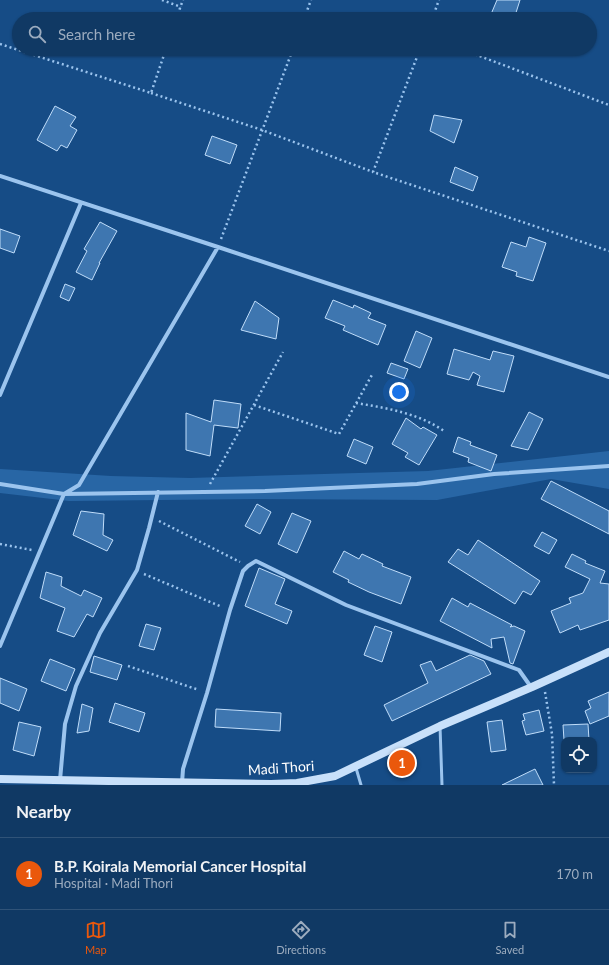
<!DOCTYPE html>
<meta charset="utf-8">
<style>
body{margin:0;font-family:Lato,sans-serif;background:#1e446d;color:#f1f3f6}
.controls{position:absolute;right:12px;bottom:12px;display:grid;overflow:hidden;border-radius:8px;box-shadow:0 1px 3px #0004}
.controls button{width:36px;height:36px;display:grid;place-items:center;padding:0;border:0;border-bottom:1px solid #305378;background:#103964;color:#f1f3f6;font:20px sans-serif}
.you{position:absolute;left:399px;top:392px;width:14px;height:14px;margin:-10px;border:3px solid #fff;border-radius:50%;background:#1a73e8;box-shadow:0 0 0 6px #1a73e833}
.badge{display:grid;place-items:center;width:26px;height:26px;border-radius:50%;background:#ea580c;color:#fff;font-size:13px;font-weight:700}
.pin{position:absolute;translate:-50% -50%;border:2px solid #fff;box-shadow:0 1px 4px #0006}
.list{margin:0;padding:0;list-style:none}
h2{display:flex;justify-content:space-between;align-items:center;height:52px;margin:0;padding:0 16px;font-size:17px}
h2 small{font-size:13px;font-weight:400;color:#9cacbf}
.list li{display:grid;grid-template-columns:26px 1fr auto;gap:12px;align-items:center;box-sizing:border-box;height:72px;padding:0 16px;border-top:1px solid #305378}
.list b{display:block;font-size:15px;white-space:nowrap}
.list p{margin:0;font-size:13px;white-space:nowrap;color:#9cacbf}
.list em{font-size:13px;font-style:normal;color:#9cacbf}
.icon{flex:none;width:22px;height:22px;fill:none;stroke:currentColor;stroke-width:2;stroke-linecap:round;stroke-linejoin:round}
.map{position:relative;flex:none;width:609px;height:785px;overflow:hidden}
.search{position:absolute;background:#103964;box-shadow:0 1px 3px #0004;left:12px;right:12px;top:12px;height:44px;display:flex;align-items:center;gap:10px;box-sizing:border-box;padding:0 14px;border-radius:22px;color:#9cacbf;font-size:15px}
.sheet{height:124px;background:#103964}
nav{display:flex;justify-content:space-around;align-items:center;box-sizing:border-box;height:56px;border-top:1px solid #305378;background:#103964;font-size:11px;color:#9cacbf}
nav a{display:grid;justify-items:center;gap:2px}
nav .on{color:#ea580c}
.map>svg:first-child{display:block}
.green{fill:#2866a5}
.building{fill:#3e76b0;stroke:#c0ddfa}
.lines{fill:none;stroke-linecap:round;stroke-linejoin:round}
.path{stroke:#9bc4ee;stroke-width:2.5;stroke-dasharray:2 3;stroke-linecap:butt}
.lane{stroke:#9bc4ee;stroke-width:3}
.street{stroke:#9bc4ee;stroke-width:4}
.secondary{stroke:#c8e0fa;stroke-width:8}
.labels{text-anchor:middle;stroke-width:3.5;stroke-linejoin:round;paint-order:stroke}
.street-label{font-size:14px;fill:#fff;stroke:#164c86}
</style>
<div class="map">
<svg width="609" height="785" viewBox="0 0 609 785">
<rect width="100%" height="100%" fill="#164c86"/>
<path class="green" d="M609,451V489L551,479L437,500L255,499L69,501L0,493V469L111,476L190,478L428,471Z"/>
<path class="building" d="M497,0H520L514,19H489Z
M55,106L76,117L70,126L77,130L67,148L61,145L57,151L37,140Z
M434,115L462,120L454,143L430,131Z
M212,136L237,145L230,164L205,155Z
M455,167L478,177L473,191L450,182Z
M100,222L117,231L99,263H100L92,280L76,272L87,251L84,249Z
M0,229L20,236L14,253L0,248Z
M529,237L546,243L533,281L516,276L517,272L502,267L511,242L526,247Z
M65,284L75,288L69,301L60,297Z
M333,300L353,308L354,305L371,313L368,318L386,325L378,345L343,330L345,326L325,318Z
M255,301L279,318L276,339L241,330Z
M416,331L432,338L420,368L404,361Z
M454,349L490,360L493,351L514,356L504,392L477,385L480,376L473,372L469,380L447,374Z
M391,363L408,369L404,379L387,373Z
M214,400L241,404L238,428L214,425L210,456L186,450V413L211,422Z
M529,412L543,419L528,450L511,446Z
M406,418L421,429L423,427L437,435L419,465L405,457L408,453L392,444Z
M458,437L471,442L470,445L497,455L491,471L468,462L469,458L453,452Z
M354,439L373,447L366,464L347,456Z
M551,481L609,511V534L541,499Z
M257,504L271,512L260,534L245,526Z
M81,511L104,514L103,535L113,540L107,551L73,535Z
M292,513L311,521L297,553L278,544Z
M542,532L557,540L549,554L534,546Z
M478,540L540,581L531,595L523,591L515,604L448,562L458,549L468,555Z
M344,551L359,559L362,554L383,564L382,566L411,577L401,604L369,592L348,582L349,580L333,572Z
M572,554L586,561L585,563L605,571L600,583L609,584V620L580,630L578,625L560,633L551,611L571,603L569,598L583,593L590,579L565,567Z
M259,568L285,579L275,604L292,611L287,624L245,606Z
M46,572L62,577L61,586L81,596L84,590L102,598L93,617L87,614L74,637L57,631L65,608L40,598Z
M452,598L468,607L470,603L512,625L510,627L514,626L525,631L513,664L510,663L504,637L491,639L492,648L440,621Z
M146,624L161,628L154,650L139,646Z
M375,626L392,632L382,662L364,655Z
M470,655L484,661L491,674L392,721L384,705L428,683L420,665L431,661L436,671Z
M94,656L122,665L117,680L90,672Z
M50,659L75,669L66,691L41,681Z
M0,678L27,689L19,711L0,703Z
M609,692V716L590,724L585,711L591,708L588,701Z
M115,703L145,713L139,732L109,722Z
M82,704L93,708L89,731L77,733Z
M216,709L281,713L280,731L215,727Z
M539,710L544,731L526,735L522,721L525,720L523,714Z
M502,720L506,750L491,752L487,722Z
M19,722L41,727L34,756L13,750Z
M588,724L589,740H564L563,725Z
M535,769L543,785H502Z"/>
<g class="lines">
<path class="path" d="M162,0L181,7
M176,19L183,0
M304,19L311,0
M432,19L439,0
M0,44L151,93L166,49
M420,49L373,172L609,251
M461,49L609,105
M151,93L262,130L373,172
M221,239L293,49
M356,403C386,408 418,413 444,431
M254,405L339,434L373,373
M210,484L283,352
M159,521L240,562
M0,544L32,550
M144,574L222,607
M128,666L199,690
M545,692L552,734L554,785"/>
<path class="lane" d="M440,726L442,785
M356,768L361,785"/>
<path class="street" d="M0,176L218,247L609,377
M0,395L81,203
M0,484L64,494L265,491L417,484L494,474L609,466
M0,646L64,494L79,485L218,247
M60,780L65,724L76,686L100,633L137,570L149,528L158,492
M182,783L183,769L207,693L230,610L243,571L248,566L256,561L346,605L519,670L531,687"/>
<path class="secondary" d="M0,779L271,784L297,783L335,776L440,726L532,687L609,652"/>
</g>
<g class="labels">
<g class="street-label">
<text transform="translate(281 768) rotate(-4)" y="5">Madi Thori</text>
</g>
</g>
</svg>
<div class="controls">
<button><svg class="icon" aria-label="locate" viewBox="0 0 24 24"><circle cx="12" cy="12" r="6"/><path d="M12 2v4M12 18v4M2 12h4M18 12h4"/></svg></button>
</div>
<div class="you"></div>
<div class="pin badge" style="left:402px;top:763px">1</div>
<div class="search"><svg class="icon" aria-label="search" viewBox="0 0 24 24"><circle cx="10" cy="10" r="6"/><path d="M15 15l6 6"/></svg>Search here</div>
</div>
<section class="sheet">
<h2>Nearby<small></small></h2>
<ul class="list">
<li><span class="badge">1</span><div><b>B.P. Koirala Memorial Cancer Hospital</b><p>Hospital · Madi Thori</p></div><em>170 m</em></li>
</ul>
</section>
<nav>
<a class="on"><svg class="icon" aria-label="map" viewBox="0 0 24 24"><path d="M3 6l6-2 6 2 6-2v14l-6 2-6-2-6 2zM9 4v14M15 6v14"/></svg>Map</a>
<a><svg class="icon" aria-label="directions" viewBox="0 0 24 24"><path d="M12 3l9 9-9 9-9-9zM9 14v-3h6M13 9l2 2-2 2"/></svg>Directions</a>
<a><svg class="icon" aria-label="saved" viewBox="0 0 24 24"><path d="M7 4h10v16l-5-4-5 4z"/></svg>Saved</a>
</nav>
